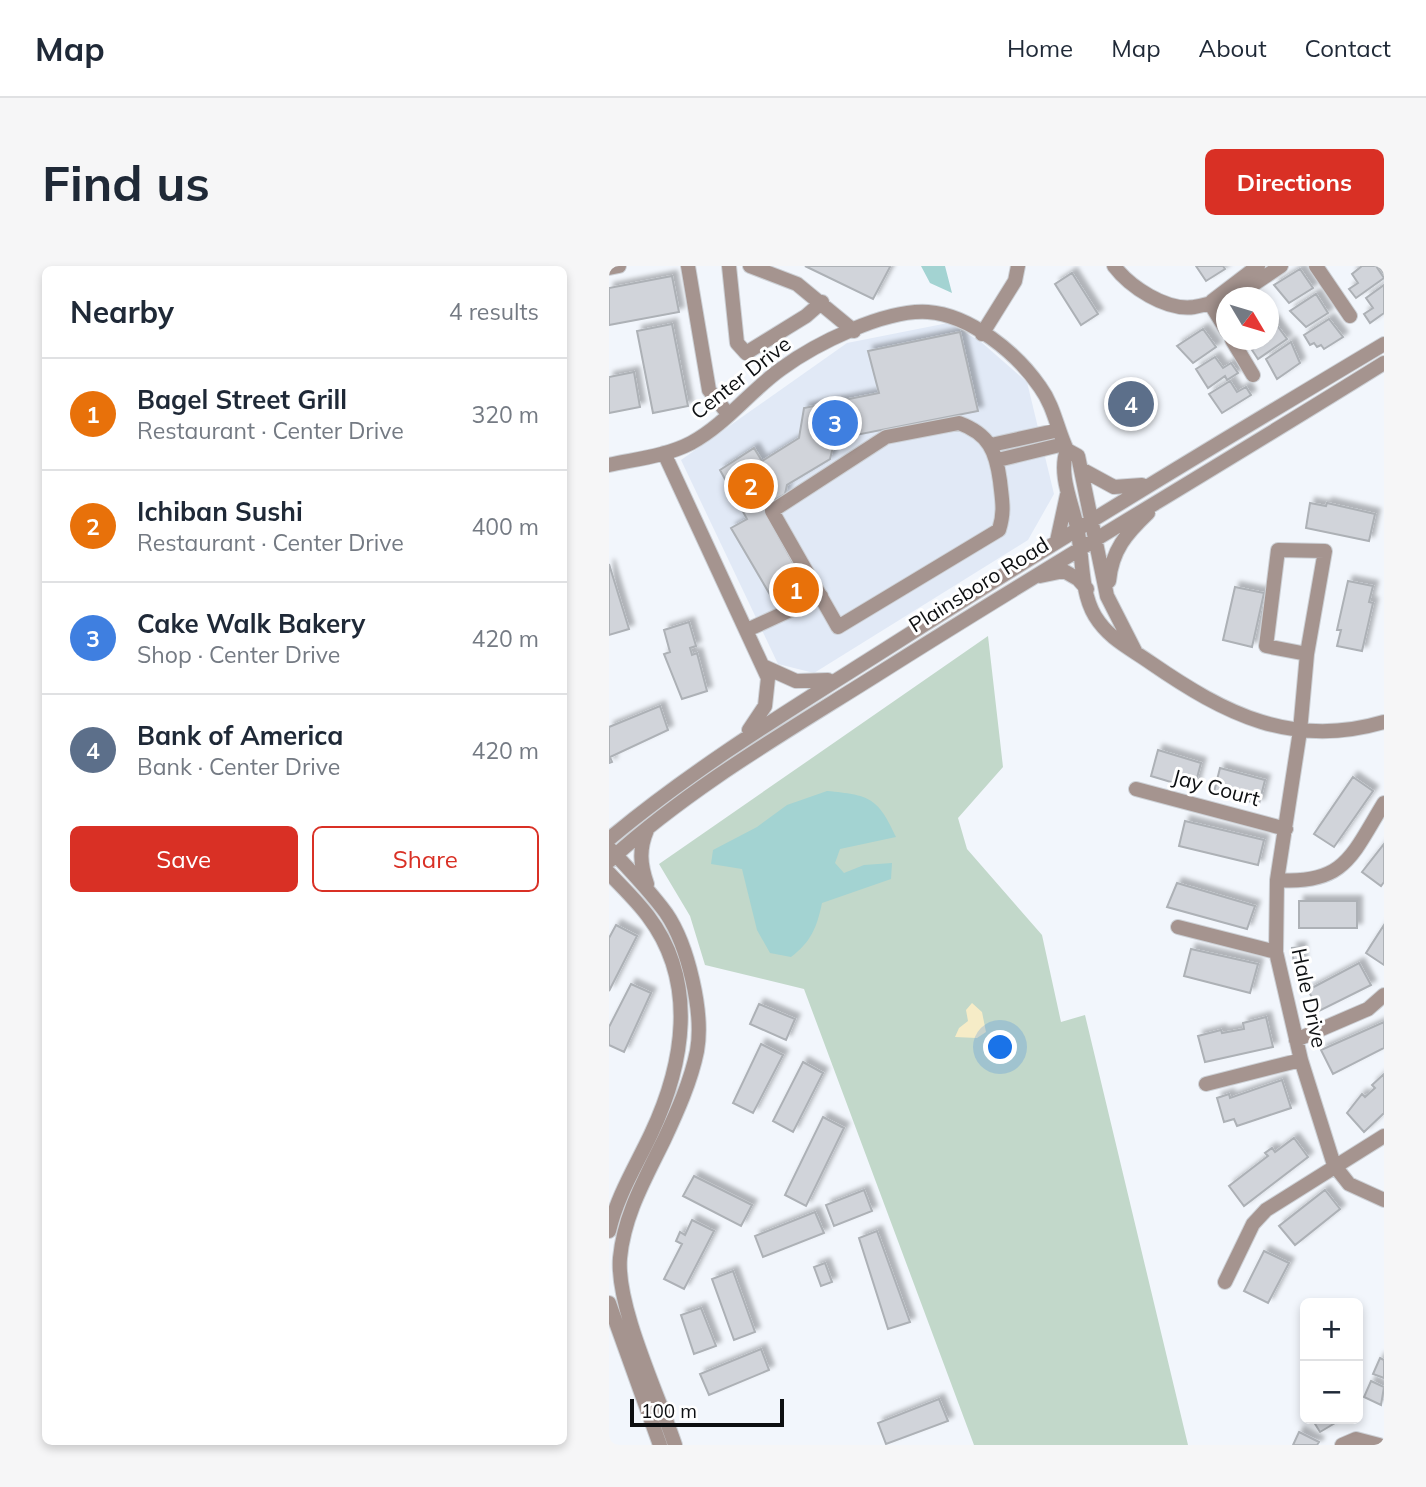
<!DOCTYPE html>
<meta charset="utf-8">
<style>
body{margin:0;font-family:Mulish,sans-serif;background:#f6f6f7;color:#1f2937}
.controls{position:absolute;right:21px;bottom:21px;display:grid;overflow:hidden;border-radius:10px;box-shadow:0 4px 10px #0003}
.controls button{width:63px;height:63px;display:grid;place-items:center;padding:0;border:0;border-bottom:2px solid #e0e1e3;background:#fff;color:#1f2937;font:35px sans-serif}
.compass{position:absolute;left:607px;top:21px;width:63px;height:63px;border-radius:50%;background:#fff;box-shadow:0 4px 10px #0003;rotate:128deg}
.scale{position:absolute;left:21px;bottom:18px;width:154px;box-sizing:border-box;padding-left:7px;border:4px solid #0d0f11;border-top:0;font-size:19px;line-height:24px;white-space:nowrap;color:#0d0f11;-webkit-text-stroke:5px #fff;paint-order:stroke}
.you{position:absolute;left:392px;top:782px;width:24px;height:24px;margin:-18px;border:5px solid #fff;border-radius:50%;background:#1a73e8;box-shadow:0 0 0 10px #1a73e833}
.badge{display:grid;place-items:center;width:46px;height:46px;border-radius:50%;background:#d93025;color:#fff;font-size:23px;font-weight:700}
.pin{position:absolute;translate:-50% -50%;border:4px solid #fff;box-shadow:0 2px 7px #0006}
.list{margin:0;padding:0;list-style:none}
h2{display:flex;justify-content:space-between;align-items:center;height:91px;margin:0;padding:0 28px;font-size:30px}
h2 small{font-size:23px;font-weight:400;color:#747a83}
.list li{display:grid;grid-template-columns:46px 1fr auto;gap:21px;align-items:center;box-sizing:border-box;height:112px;padding:0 28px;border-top:2px solid #e0e1e3}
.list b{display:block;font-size:26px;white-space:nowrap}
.list p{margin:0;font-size:23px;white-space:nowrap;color:#747a83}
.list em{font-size:23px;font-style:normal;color:#747a83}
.actions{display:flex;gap:14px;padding:21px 28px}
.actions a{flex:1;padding:16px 0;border:2px solid #d93025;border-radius:10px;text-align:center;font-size:24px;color:#d93025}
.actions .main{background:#d93025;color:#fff}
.map{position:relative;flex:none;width:775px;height:1179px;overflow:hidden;border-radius:10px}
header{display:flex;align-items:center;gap:42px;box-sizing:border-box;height:98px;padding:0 35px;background:#fff;border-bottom:2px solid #e0e1e3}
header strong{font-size:33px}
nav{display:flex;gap:38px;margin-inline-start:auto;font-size:24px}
.intro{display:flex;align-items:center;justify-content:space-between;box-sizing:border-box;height:168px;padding:0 42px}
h1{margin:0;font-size:49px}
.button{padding:18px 32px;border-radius:10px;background:#d93025;color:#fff;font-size:24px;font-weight:700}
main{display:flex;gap:42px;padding:0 42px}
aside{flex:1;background:#fff;border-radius:10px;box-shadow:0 4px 10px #0003}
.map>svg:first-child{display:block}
.built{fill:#e1e9f6}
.green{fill:#c2d8ca}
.sand{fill:#f6ecc7}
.water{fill:#a3d3d2}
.building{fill:#d1d4da;stroke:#adb1b6;stroke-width:2;filter:url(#shadow)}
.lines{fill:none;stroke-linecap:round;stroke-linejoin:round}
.minor-casing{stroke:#cdd1d6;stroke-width:16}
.minor{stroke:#a5948f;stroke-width:14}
.labels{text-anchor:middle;stroke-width:6;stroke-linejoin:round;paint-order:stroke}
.street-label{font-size:21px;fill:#0d0f11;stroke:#fff}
</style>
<header>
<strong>Map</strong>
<nav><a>Home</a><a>Map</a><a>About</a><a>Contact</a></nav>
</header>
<div class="intro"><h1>Find us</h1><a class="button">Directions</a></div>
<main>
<aside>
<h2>Nearby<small>4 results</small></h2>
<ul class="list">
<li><span class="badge" style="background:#e8710a">1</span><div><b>Bagel Street Grill</b><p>Restaurant · Center Drive</p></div><em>320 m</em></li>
<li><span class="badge" style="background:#e8710a">2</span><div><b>Ichiban Sushi</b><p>Restaurant · Center Drive</p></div><em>400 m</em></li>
<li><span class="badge" style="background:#3f7fe0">3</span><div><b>Cake Walk Bakery</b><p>Shop · Center Drive</p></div><em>420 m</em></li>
<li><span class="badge" style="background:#5c6f8a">4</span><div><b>Bank of America</b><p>Bank · Center Drive</p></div><em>420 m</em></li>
</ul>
<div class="actions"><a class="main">Save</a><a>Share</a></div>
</aside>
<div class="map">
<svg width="775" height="1179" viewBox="0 0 775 1179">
<defs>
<filter id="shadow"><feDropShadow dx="5" dy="-5" stdDeviation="2" flood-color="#0004"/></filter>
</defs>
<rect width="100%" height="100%" fill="#f2f6fc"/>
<path class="built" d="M339,57L371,75L418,116L445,228L419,274L205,407L169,398L72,194L238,77Z"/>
<path class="green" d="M379,370L394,501L349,552L358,583L433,669L452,756L476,749L579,1179H365L195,723L96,699L81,650L50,598Z"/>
<path class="sand" d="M363,737L373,746L377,766L368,772L346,771L350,762L359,755L357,744Z"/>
<path class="water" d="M312,0H336L343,27L321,17Z
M218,525C260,529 269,531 287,571L231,583L226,597L235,607L255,599L283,597L282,613L213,637C208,661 202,676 182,691L161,687L148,664L133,603L102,598L104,584L148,561L178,539Z"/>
<path class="building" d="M196,0H280L281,1L264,33Z
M587,0H614L616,3L597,15Z
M753,0H767L775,12L747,32L740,23L749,17L743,8Z
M691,3L704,22L680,37L665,19Z
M463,7L489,48L472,59L446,18Z
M63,10L70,46L0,59V22Z
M775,19V47L761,57L755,48L764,42L757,32Z
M707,28L719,47L697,61L681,45Z
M720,53L734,71L715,83L712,79L708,81L705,77L701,79L695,69Z
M664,54L678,73L649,93L643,84L652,77L650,74H660V57Z
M63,58L79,140L44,147L28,65Z
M594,63L607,81L584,97L568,80Z
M351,66L369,145L226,173L221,193L178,219L176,228L159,238L157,247L200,326L170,344L122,262L138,253L111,204L145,182L153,195L190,172L195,142L270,127L259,85Z
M682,76L691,97L668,113L657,93Z
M606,91L614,102L622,97L629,107L618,114L616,110L599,122L587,103Z
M25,106L31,141L0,147V111Z
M621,115L628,126L637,121L642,129L613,147L600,128Z
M701,237L717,240L718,237L766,248L760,275L697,262Z
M0,298L20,363L0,369Z
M739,315L764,320L760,336L764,337L753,385L728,380L732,364H728Z
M626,321L655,327L643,381L614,374Z
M80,356L87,380L81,382L83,389L88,387L98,425L73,433L55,388L61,386L55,364Z
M51,440L59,464L1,491L3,496L0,497V461Z
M549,484L592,497L585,523L542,510Z
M611,502L656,514L650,538L605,526Z
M744,511L764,525L725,581L705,568Z
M576,555L655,574L649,599L570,580Z
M775,578V616L772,620L753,606Z
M568,617L646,640L638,663L558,641Z
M690,635H748V662H690Z
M7,659L28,670L0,725V672Z
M775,659V699L757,687Z
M692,681L693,698L685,699L683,682Z
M582,683L649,698L641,727L575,710Z
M750,697L762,719L710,745L699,724Z
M22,718L42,727L15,786L0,779V761Z
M150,738L186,753L177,774L141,758Z
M657,751L664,781L596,796L589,770L612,764L613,767L635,763L634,757Z
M775,756V782L724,808L712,784Z
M152,778L174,789L144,847L124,837Z
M194,796L214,807L184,866L164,855Z
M775,808V847L755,866L738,847L753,828L756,831L766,822L763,819Z
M673,814L682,842L628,860L625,853L615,856L608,832L620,828L621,832Z
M214,851L235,862L197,940L176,929Z
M685,872L699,891L635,940L620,920L659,890L656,887L663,882L666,886Z
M85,910L143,939L132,960L74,930Z
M255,924L263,945L225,960L217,939Z
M716,924L731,943L686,979L670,960Z
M206,946L215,967L154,991L146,970Z
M83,954L105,965L75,1023L55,1013L73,978L67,975L71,966L76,969Z
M268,965L301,1056L279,1063L250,972Z
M655,985L680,997L659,1037L635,1025Z
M216,997L223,1016L212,1020L205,1001Z
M124,1005L146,1066L125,1074L103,1013Z
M92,1042L107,1080L85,1088L72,1049Z
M152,1083L160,1104L100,1129L91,1108Z
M771,1092L775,1094V1112L764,1108Z
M762,1115L775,1121L772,1139L755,1131Z
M330,1133L339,1155L277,1178L269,1157Z
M703,1153H723L726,1157L711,1166Z
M690,1166L710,1176L708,1179H684Z"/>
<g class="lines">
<g class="minor-casing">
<path id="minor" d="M79,0L100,124L119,148
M120,0L128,77L137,87L197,50L213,36
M141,0L188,18L245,65
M505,0C521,21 557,45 585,41C596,39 607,36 618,33
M707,0L741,50
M0,2L10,0
M624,32L672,0
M603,35L649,0
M601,37L618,65
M373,68L406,15L409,0
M623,74L644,109
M350,157C380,168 387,185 391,215C393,234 396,245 390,264L229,361L163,245L277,171Z
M382,179L450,164
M458,184C449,208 463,237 468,261C474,289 471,325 486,350C500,373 521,382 542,397C616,448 684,483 775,456
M55,187L159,412L156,440L140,464
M389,194L455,178
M0,199C27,193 57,190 82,177C116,159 141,125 172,103C206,78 276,43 319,46C361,49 408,87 431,121C445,140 448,163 458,184L469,190L498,330L526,385
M472,203L505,221L533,219
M448,275L458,229
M669,284L716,285L698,388L657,380Z
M431,310L455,305L469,313L478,323
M500,315C503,284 517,268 539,247
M138,364L212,330
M698,388L691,465L668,614L667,686L692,794L725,899L740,918L775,934
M156,401L187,415L219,414
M527,523L677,563
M0,573C90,498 189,439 288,376C448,274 611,176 775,78
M1,583C21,604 41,625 57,647C79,679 95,747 88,785C82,815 68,846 55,874C36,913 15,949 11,992C7,1041 50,1130 66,1179
M0,595C81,521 177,466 269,408C436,302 607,202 775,97
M0,607C13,621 28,635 39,650C89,716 75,798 42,868C27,900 8,930 0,965
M668,614C736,619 743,589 775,537
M38,618C31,598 30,583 38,564
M569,661L667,686
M687,774L759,743L775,729
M597,818L692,794
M616,1016L644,958L657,944L775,870
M0,1037L51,1179
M733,1179L747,1173L770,1179"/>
</g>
<use href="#minor" class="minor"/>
</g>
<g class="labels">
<g class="street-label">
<text transform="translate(132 112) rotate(-38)" y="7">Center Drive</text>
<text transform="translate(370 319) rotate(-32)" y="7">Plainsboro Road</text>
<text transform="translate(607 522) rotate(15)" y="7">Jay Court</text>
<text transform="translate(700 732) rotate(78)" y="7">Hale Drive</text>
</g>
</g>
</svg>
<div class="controls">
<button>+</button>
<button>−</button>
</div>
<svg class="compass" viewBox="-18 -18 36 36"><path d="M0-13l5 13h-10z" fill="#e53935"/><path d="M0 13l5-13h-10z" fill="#747a83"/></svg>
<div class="scale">100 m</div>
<div class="you"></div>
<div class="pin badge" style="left:187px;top:324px;background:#e8710a">1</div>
<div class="pin badge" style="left:142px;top:220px;background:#e8710a">2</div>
<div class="pin badge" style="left:226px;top:157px;background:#3f7fe0">3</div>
<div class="pin badge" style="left:522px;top:138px;background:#5c6f8a">4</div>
</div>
</main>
